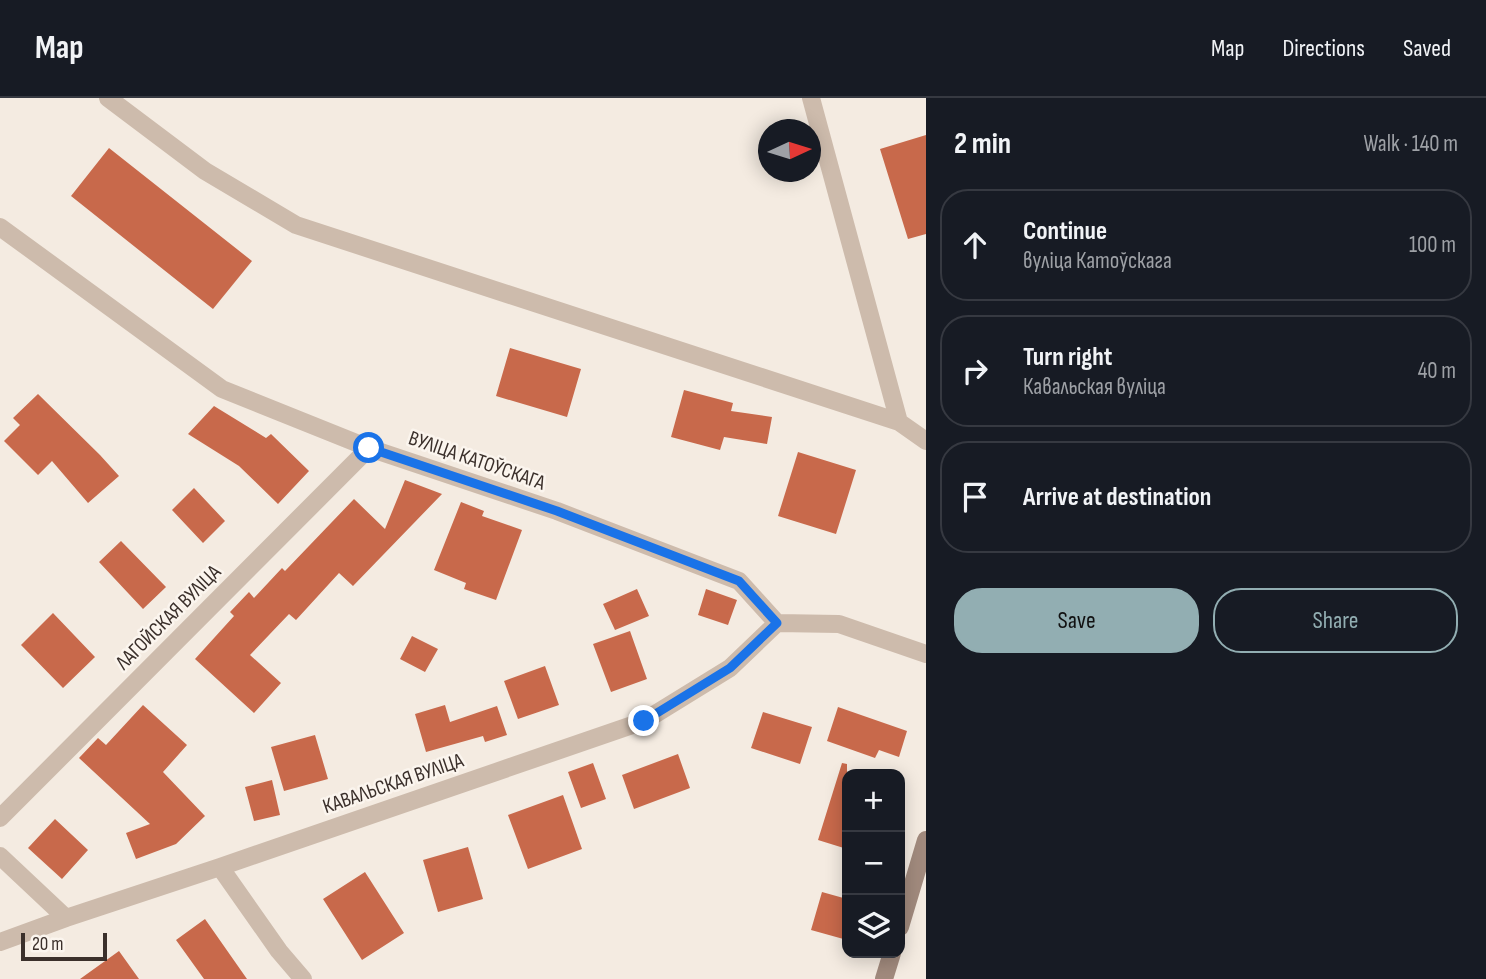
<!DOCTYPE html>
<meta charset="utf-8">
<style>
body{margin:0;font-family:"Sofia Sans Condensed",sans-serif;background:#242831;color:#f1f3f6}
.controls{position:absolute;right:21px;bottom:21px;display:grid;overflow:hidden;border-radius:14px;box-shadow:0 4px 18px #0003}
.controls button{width:63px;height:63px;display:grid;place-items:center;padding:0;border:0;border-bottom:2px solid #363941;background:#171b24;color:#f1f3f6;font:35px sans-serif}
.compass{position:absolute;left:758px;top:21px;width:63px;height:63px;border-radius:50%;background:#171b24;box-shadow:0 4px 18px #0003;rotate:86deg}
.scale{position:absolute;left:21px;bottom:18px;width:86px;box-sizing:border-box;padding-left:7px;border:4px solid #3b302b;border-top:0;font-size:19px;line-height:24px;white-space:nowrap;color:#3b302b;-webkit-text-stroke:5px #fbf5ee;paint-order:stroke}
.stop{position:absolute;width:21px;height:21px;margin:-16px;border:5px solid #1a73e8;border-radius:50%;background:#fff}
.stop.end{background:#1a73e8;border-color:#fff;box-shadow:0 2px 7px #0008}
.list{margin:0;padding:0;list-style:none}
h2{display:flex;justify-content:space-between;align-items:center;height:91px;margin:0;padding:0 28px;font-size:30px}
h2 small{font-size:23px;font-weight:400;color:#9ea1a6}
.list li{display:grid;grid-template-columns:46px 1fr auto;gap:21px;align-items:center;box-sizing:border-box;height:112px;margin:0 14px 14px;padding:0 14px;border:2px solid #363941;border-radius:28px}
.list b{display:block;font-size:26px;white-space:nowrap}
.list p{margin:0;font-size:23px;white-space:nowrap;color:#9ea1a6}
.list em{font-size:23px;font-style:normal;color:#9ea1a6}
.actions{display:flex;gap:14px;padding:21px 28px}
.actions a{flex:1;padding:16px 0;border:2px solid #92aeb2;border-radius:28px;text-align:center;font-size:24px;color:#92aeb2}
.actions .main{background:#92aeb2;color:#111}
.icon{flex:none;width:38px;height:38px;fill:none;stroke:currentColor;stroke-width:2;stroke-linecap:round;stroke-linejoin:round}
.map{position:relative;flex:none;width:926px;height:881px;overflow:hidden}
header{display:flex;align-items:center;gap:42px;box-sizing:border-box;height:98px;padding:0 35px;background:#171b24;border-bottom:2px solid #363941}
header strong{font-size:33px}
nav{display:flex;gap:38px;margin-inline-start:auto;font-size:24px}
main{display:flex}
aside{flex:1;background:#171b24}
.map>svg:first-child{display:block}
.building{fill:#c8694b}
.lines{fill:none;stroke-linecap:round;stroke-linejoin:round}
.lane{stroke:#cdbbac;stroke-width:18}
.street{stroke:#cdbbac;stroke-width:18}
.secondary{stroke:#a18a7d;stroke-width:18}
.route{stroke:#1a73e8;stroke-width:9}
.labels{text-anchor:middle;stroke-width:5;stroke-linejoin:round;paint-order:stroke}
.street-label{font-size:21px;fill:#3b302b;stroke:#fbf5ee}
</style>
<header>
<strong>Map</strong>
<nav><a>Map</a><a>Directions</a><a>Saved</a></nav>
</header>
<main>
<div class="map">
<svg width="926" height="881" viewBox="0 0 926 881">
<rect width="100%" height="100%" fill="#f4ebe1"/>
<path class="building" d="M926,37V136L908,141L880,51Z
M109,50L252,163L213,211L71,98Z
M510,250L581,271L567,319L496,298Z
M684,292L733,305L731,313L772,319L767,346L724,339L720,352L671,339Z
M38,296L100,357L119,378L88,405L52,363L38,377L4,343L20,327L13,320Z
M214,308L266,340L271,336L309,373L278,406L239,368L188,336Z
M798,354L856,372L836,436L778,418Z
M405,382L442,396L353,488L339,475L296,522L289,516L250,557L281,585L254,615L195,561L234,518L230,514L249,494L254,500L282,470L285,473L354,401L385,431Z
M194,390L225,423L203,445L172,412Z
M461,404L484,413L482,418L522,432L496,502L464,491L466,485L434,472Z
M121,443L166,489L143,511L99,464Z
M637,491L649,518L615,532L603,506Z
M706,491L737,502L728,527L698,517Z
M53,515L95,559L63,590L21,547Z
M630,533L647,581L611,594L593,546Z
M412,538L438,551L425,574L400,561Z
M545,568L559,607L518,621L504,583Z
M143,607L187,647L163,674L205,718L176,746L136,761L126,735L150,726L79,660L98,640L106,647Z
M445,607L450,624L497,608L507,637L485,644L483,638L426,654L415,616Z
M838,609L907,633L899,659L879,652L875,660L827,643Z
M763,614L812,629L800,666L751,650Z
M315,637L328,681L284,693L271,649Z
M678,656L690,690L634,711L622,677Z
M593,665L606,701L581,710L568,674Z
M842,665L847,666V751L818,742Z
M272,682L280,717L254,723L245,689Z
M563,697L582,751L528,771L508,717Z
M55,721L88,752L62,781L28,750Z
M468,749L483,801L438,814L423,762Z
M365,774L404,835L362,862L323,801Z
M822,794L847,801V842L811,832Z
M205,821L247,881H204L176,842Z
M119,853L139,881H80Z"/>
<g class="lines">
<path class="lane" d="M108,0L205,73L296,127L899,324L926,343
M811,0L899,324"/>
<path class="street" d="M0,129L222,291L369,350L557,413L739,483L777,525L839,526L926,556
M0,720L369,350
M0,758L66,820
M220,769L279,853L303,881
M0,844L66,820L220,769L644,623L730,570L777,525"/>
<path class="secondary" d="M900,829L926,742
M884,881L892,855"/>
</g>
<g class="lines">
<path class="route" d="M369,350L557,413L739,483L777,525L730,570L644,623"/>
</g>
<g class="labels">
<g class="street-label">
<text transform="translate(477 362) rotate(19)" y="7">ВУЛІЦА КАТОЎСКАГА</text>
<text transform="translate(168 519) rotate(-45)" y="7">ЛАГОЙСКАЯ ВУЛІЦА</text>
<text transform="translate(393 685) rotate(-19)" y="7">КАВАЛЬСКАЯ ВУЛІЦА</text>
</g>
</g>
</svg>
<div class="controls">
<button>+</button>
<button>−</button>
<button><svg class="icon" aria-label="layers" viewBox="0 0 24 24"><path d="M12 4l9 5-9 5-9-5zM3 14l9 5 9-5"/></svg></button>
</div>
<svg class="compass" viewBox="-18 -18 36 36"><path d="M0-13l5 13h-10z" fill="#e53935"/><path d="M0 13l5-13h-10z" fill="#9ea1a6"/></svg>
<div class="scale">20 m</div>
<div class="stop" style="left:369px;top:350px"></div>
<div class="stop end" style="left:644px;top:623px"></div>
</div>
<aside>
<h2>2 min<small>Walk · 140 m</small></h2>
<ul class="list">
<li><svg class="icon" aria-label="ahead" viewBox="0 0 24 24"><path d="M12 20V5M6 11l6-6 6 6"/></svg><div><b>Continue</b><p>вуліца Катоўскага</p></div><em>100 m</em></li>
<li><svg class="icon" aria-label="right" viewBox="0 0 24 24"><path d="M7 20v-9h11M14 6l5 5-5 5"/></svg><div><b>Turn right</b><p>Кавальская вуліца</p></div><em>40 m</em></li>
<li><svg class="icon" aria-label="arrive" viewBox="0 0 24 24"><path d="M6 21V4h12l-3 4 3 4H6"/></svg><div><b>Arrive at destination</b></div></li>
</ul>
<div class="actions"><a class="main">Save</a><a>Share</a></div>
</aside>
</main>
